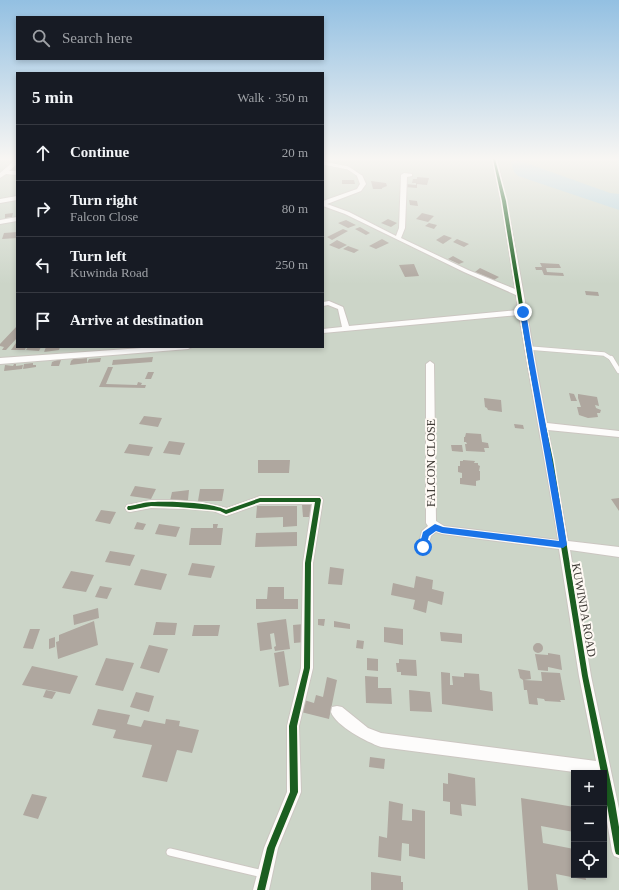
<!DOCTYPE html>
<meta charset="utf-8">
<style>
body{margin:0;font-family:"Times New Roman",serif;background:#20242c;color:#f1f3f6}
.controls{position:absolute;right:12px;bottom:12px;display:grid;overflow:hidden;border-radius:0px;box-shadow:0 2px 6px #0003}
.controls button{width:36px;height:36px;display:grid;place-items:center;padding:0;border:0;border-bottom:1px solid #363941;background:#171b24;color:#f1f3f6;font:20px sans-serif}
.stop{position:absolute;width:12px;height:12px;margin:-9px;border:3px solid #1a73e8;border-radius:50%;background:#fff}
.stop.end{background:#1a73e8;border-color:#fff;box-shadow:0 1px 4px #0008}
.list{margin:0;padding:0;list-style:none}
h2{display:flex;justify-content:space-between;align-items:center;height:52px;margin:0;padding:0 16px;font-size:17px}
h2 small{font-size:13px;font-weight:400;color:#9ea1a6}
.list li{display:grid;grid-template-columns:26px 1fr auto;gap:12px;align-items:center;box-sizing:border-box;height:56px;padding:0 16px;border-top:1px solid #363941}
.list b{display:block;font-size:15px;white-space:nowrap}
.list p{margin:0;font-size:13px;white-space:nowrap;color:#9ea1a6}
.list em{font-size:13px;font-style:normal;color:#9ea1a6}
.icon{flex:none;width:22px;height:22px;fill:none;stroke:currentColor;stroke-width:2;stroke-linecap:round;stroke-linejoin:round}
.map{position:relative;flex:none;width:619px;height:890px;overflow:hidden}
.search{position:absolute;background:#171b24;box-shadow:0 2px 6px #0003;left:16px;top:16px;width:308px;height:44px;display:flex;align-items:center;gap:10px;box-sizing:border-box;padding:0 14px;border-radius:0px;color:#9ea1a6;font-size:15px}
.panel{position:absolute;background:#171b24;box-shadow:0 2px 6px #0003;left:16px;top:72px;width:308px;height:276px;border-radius:0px}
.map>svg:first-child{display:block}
.green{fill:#ccd5c8;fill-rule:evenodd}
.water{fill:#b5d2da}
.building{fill:#afa79f}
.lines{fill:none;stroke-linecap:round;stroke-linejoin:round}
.service-far3-casing{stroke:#cbc6c1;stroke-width:4}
.service-far2-casing{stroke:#cbc6c1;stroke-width:5}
.service-far1-casing{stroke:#cbc6c1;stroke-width:6}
.service-casing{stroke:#cbc6c1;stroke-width:9}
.minor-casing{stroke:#cbc6c1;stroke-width:2}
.service-far3{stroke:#fdfcfb;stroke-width:3}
.service-far2{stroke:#fdfcfb;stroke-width:3.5}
.service-far1{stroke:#fdfcfb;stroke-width:4.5}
.service{stroke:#fdfcfb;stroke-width:7}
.minor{fill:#fdfcfb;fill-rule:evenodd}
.cycleway-casing{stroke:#fef9f4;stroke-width:3}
.cycleway{fill:#1b5e20;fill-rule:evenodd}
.route{fill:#1a73e8}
.labels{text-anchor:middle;stroke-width:4;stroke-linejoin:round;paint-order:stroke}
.street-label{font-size:12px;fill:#3f3b36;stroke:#fef9f4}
</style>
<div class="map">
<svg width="619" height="890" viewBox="0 0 619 890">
<rect width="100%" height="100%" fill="#f0eae4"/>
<path class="green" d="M0,159H17V347H323V159H619V890H0ZM574,773H604V875H574Z"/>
<path class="water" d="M510,159H515L610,193L619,194V210L518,176L514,172Z"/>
<path class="building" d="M417,177L429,178L427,185L417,184V188L405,187L406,184L416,185V183H412L413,179H417Z
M342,180H354L355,184H342Z
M371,181L386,183L387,186L382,188V189H373Z
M409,200L417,201L418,206L410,205Z
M13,213L12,217L5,218V214Z
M422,213L434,216L428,222L416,219Z
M388,219L397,223L391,227L381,223Z
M346,220L356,225L348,228L338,223Z
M429,223L437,225L434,229L425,226Z
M360,227L370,233L366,235L355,229Z
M343,229L348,231L332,240L327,237Z
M17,232V238L2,239L4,233Z
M444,235L452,238L443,244L436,240Z
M382,239L389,243L376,249L369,246Z
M457,239L469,244L464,247L453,242Z
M337,240L347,245L339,249L329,245Z
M348,246L359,250L354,253L343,249Z
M453,256L464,262L459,264L448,259Z
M540,263L559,264L561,268H546L547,272L563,273L564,276L544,275L542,270H536L535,267H542Z
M414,264L419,276L405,277L399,265Z
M480,268L499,277L494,280L475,272Z
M585,291L598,292L599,296L586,295Z
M17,326V338L6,350H2L4,347L0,346V344Z
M16,343H17V347H26L25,350H11Z
M28,347H41L39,351L26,350Z
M46,347H60L59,350L44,352Z
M153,357L152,362L112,365L113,360Z
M87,358V363L70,365L71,361L73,359Z
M101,358L100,362L87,363L89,359Z
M57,360H61L59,366H51L52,362Z
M33,363V365H36V367L23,369L24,364Z
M14,364H16V366L23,365L22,369L4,371L5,365L13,366Z
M108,367H113L106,384L137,385L138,382L142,383L141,385H146L145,388L99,387Z
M148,372H154L151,379H145Z
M569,393L574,394L577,401H571Z
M578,394L597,397L599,406L595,405L596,408L601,410L600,413H597L598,417L588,418L579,415L577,407H581L578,398Z
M484,398L501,400L502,412L488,410L487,408L485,407Z
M144,416L162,418L158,427L139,424Z
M514,424L523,425L524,429L515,428Z
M466,433L481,434L482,442L488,443L489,448H484L485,452L466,451L465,444H467L466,442H464V437H465Z
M169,441L185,443L180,455L163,453Z
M129,444L153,447L149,456L124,453Z
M451,445H462L463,452L452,451Z
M258,460H290L289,473H258Z
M463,460L475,461L474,463H478V465L480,466L479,471H480V480L476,481V486L460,484V478H462V473L458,472V466H460V461H463Z
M135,486L156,489L151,499L130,496Z
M200,489H224L222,501H198Z
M189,490L188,500L170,501L172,492Z
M619,498V511L611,499Z
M302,505H312V517H303Z
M257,506H297V526L283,527V517L256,518Z
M101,510L116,512L110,524L95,521Z
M137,522L146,524L143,530L134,529Z
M159,524L180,527L176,537L155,534Z
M213,524H218L217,528H223L221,545H189L191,528H213Z
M297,532V546L255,547L256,533Z
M110,551L135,555L130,566L105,562Z
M192,563L215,566L211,578L188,575Z
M330,567L344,569L342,585L328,584Z
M141,569L167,574L161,590L134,585Z
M71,571L94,575L86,592L62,588Z
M416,576L433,580L432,589L444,592L442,605L428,601L426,613L413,609L415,600L391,595L393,583L414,588Z
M100,586L112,588L107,599L95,597Z
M268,587H284V599H298V609H256V599H267Z
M98,608L99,618L74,625L73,615Z
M286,619L290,649L275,651L274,647L276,646L274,633L270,634L272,649L260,651L257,623Z
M318,619H325L324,626L318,625Z
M94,621L98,645L58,659L56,642L59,641V635Z
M334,621L350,624V629L334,627Z
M156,622L177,623L175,635H153Z
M304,624L305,642L294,643L293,625Z
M194,625H220L218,636H192Z
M384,627L403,629V645L384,642Z
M30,629H40L33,649L23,648Z
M440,632L462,634V643L441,641Z
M55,637V647L49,649V639Z
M357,640L364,641L363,649L356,648Z
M533 648a5 5 0 1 1 10 0a5 5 0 1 1-10 0Z
M149,645L168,649L159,673L140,668Z
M284,651L289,685L279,687L274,653Z
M548,653L560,655L562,670L548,667V671L538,670L535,654L548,655Z
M106,658L134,663L123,691L95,685Z
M367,658L378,659V671L367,670Z
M399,659L416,660L417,676L401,675V672H397L396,663H399Z
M32,666L78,676L70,694L22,685Z
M518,669L530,671L531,679L524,680L542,681L541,672L560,673L565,700H560L561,702L545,701L544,699L537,698L538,705L529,704L527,690H524L523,680L520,678Z
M441,672L450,673V685H453L452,676L464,677V673L479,674L480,690L492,692L493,711L442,704Z
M365,676L378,677V688H391L392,704L366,703Z
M327,677L337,680L329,719L301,712L304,700L314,703L316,695L323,697Z
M46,690L56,692L52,699L43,697Z
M409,690L430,692L432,712L410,711Z
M136,692L154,696L149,712L130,707Z
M98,709L130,715L127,724L141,727L144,720L165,724L166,719L180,721L179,726L199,730L192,753L177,750L167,782L142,777L152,745L113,738L116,730L92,725Z
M370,757L385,759L384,769L369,767Z
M448,773L475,778L476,806L461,804L462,816L450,814V802L443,801V783L448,784Z
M32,794L47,797L38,819L23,815Z
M521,798L574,807V832L541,826L543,843L574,849V875H585L586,880L556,874L558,890H528Z
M389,801L403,804L402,820L412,821V809L425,811V859L409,856V844L402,843L401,861L378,857L379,836L387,838Z
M371,872L401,876V882H403V890H371Z"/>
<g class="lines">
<g class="service-far3-casing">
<path id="service-far3" d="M323,163L348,168L360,176"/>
</g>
<g class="service-far2-casing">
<path id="service-far2" d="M529,348L604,354L612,359"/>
</g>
<g class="service-far1-casing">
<path id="service-far1" d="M611,358L619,371"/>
</g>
<g class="service-casing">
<path id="service" d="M170,852L263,874"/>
</g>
<g class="minor-casing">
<path id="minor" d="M492,159H497C518,247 529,335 547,423L619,431V437L548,430L568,541L619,547V557L570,550L591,676L619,809V858L614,856L612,851L604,803V773H582L381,747C367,742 336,726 331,712L332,707L337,706L342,707L368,728L381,733L596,761L579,676L559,549L442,534L436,532L431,536L427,550L423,552L419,550L418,547L422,531L428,526L426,523V364L430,361L434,364L436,521L444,526L558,540C546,464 531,390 519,315L323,333V329L342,327L338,309L328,305L323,306V302L329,301L343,307L349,326L518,310L516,295L464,272L345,214L323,206V201L357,189L360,184L357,176L362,175L366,184L361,191L327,204L349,212L396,236L399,228L401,175L404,173L412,174V176L407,177L405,228L401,238L468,270L515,289L501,201Z
M15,160H17V164L9,171H17V175L6,174L0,178V173Z
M17,196V200L0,203V199Z
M17,217V221L0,224V220Z
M156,347H192L188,349L0,364V358Z
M260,496H318L321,497L323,500L313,563V668L299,726L301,792L278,848L269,890H253L264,848L287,792V726L301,668L303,563L312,504H260L226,516L213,511L190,509L151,508L130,512L127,511L125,508L127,505L151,500H167L202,502L227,508Z"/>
</g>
<use href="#service-far3" class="service-far3"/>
<use href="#service-far2" class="service-far2"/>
<use href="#service-far1" class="service-far1"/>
<use href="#service" class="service"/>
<use href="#minor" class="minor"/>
<g class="cycleway-casing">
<path id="cycleway" d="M493,159H495L506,201L533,366L553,460L588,676L615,803L619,827V855L616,854L615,851L604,788V773H601L582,676L547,460L529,366L502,201Z
M260,498H320L321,500L311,563L310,668L297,726L298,792L275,848L265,890H257L267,848L290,792L289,726L304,668L305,563L315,502H260L226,514L220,511L213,510L178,507L151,506L130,510H128L127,508L128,506H130C137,505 144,502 152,502C169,501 211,502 226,510Z"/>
</g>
<use href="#cycleway" class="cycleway"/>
</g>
<linearGradient id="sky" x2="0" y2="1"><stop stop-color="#93c0e2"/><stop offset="0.56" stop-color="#f8f6f3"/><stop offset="1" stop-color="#f8f6f3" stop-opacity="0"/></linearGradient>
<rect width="619" height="284" fill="url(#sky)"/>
<path class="route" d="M523,310L526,312C538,390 555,467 567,545L563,548L442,533L436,531L429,536L425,549H420L419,547L423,532L435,524L443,527L559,541C547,464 532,388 520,312Z"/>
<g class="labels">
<g class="street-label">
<text transform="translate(431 463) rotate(-90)" y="4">FALCON CLOSE</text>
<text transform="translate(584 610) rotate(80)" y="4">KUWINDA ROAD</text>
</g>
</g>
</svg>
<div class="controls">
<button>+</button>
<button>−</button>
<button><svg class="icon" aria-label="locate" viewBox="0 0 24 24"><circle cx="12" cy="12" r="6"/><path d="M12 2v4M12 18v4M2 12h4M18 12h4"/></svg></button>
</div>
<div class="stop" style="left:423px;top:547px"></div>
<div class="stop end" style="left:523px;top:312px"></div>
<div class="search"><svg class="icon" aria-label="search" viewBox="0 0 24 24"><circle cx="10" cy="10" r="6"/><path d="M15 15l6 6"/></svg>Search here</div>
<section class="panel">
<h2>5 min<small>Walk · 350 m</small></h2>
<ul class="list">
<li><svg class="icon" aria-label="ahead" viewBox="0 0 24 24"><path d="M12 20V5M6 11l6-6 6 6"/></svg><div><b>Continue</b></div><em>20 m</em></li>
<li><svg class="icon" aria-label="right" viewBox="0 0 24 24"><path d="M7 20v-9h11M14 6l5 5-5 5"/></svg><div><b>Turn right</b><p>Falcon Close</p></div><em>80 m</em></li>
<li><svg class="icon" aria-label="left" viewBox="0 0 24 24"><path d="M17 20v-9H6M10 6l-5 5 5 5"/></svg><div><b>Turn left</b><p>Kuwinda Road</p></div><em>250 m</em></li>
<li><svg class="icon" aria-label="arrive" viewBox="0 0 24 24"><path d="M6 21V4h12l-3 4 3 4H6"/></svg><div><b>Arrive at destination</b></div></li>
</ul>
</section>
</div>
